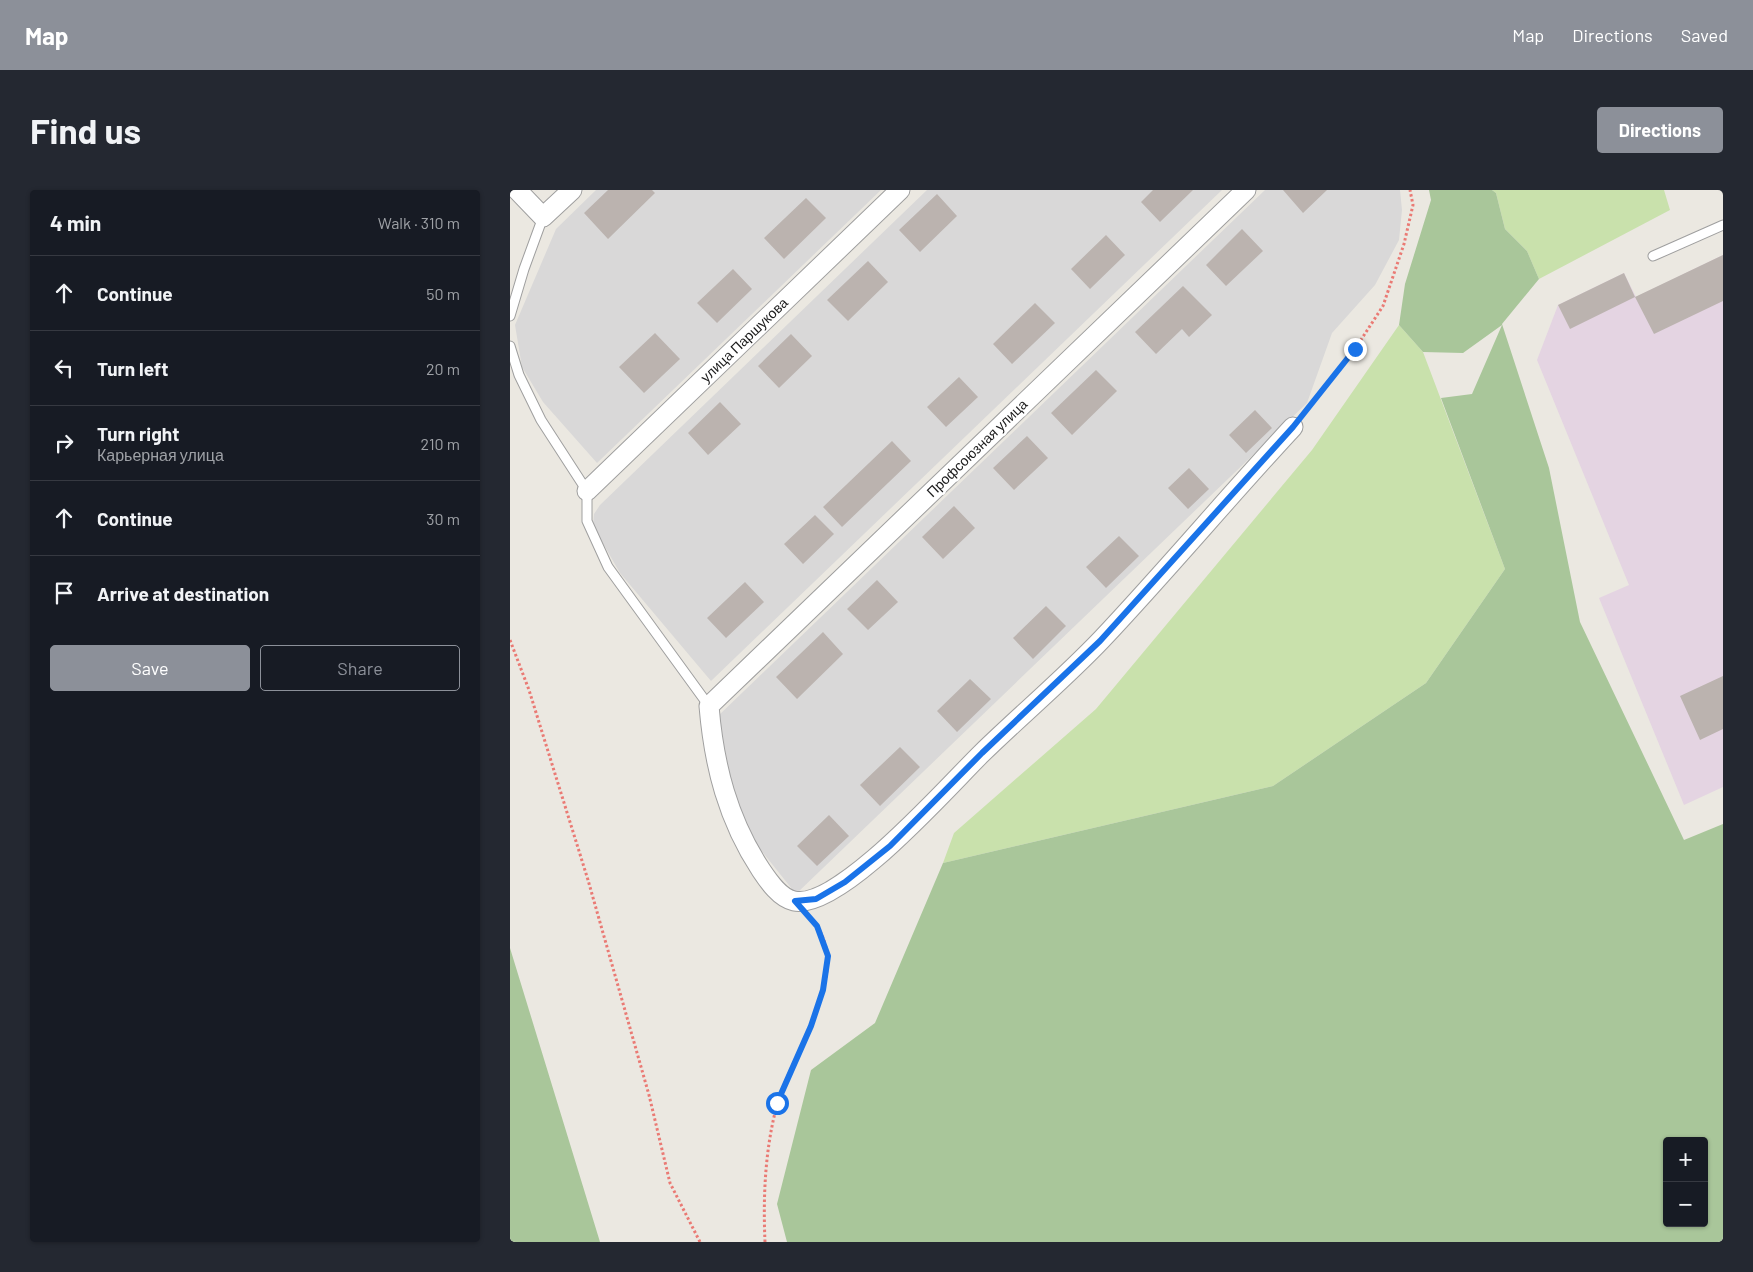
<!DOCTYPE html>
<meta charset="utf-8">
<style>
body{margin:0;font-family:Barlow,sans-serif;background:#242831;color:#f1f3f6}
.controls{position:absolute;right:15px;bottom:15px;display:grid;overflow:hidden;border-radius:5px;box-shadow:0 1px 4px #0004}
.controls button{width:45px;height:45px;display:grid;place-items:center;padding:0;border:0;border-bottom:1px solid #363941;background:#171b24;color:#f1f3f6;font:25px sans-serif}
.stop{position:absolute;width:15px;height:15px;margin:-11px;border:4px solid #1a73e8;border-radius:50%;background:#fff}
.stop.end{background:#1a73e8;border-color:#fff;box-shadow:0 1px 5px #0008}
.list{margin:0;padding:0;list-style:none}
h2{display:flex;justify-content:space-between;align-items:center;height:65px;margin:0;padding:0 20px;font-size:21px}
h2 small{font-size:16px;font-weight:400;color:#9ea1a6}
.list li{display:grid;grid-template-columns:32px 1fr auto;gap:15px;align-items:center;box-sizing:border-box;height:75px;padding:0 20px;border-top:1px solid #363941}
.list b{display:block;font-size:19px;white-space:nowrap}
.list p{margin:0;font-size:16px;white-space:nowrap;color:#9ea1a6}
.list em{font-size:16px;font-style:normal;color:#9ea1a6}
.actions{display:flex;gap:10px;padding:15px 20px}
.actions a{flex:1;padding:11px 0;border:1px solid #8c9099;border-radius:5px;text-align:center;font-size:18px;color:#8c9099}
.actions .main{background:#8c9099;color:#fff}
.icon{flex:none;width:28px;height:28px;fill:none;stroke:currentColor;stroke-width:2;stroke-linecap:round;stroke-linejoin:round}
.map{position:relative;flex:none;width:1213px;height:1052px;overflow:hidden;border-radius:5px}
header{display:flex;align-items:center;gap:30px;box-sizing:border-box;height:70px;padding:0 25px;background:#8c9099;color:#fff}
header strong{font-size:24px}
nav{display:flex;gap:28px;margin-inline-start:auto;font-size:18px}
.intro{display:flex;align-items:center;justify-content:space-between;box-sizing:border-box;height:120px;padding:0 30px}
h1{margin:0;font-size:35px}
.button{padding:12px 22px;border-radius:5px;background:#8c9099;color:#fff;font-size:18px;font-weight:700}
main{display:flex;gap:30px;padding:0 30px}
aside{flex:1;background:#171b24;border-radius:5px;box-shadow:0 1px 4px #0004}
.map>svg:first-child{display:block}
.residential{fill:#d9d8d8}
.industrial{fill:#e4d4e2}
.grass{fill:#c9e1ac}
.forest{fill:#a9c69a;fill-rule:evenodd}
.building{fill:#bbb3af}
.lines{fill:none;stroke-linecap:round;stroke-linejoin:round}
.service-casing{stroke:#9f9f9f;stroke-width:11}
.minor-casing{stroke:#9f9f9f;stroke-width:21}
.path{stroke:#ea7a74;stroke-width:3;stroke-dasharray:2.5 2.5;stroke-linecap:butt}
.service{stroke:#fff;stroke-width:9}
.minor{stroke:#fff;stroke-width:19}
.route{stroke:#1a73e8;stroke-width:6}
.labels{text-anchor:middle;stroke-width:5;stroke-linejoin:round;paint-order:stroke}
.street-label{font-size:14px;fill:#1b1b1b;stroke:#fff}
</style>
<header>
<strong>Map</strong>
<nav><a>Map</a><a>Directions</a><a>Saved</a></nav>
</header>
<div class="intro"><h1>Find us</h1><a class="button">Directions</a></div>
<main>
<aside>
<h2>4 min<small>Walk · 310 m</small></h2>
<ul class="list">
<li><svg class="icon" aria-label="ahead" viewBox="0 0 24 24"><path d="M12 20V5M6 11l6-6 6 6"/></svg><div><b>Continue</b></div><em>50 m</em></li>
<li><svg class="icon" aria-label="left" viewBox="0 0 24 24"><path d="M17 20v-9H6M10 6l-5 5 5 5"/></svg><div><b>Turn left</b></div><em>20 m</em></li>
<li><svg class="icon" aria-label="right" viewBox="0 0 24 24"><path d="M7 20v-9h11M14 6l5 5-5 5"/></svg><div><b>Turn right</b><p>Карьерная улица</p></div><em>210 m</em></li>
<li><svg class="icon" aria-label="ahead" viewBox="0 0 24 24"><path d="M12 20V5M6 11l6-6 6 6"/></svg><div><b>Continue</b></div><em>30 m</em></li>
<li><svg class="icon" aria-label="arrive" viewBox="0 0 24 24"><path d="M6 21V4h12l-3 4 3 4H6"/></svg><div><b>Arrive at destination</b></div></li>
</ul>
<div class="actions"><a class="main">Save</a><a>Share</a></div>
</aside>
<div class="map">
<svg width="1213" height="1052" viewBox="0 0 1213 1052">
<rect width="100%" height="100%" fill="#ebe8e1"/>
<path class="residential" d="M86,0H371L87,273L33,212L12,177L5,135L46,39Z
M417,0H712L201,491L110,383L83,336L84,324L90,315Z
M755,0H890L892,20L889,50L865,95L822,143L797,213L286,704L250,659L229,624L216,581L208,526Z"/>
<path class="industrial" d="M1213,65V597L1174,615L1089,408L1119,395L1027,170L1048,115L1114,83L1126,107Z"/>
<path class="grass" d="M982,0H1154L1160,20L1029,89L1017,61L995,39L986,3Z
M889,135L913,162L995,379L916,493L763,596L433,673L444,643L586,519L802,260Z"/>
<path class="forest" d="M919,0H982L986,3L995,39L1017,61L1029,89L992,134L1039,278L1070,432L1174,650L1213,634V1052H277L267,1014L301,880L365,833L433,673L763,596L916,493L995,379L931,208L962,204L992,135L953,163L913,162L889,135L895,94L921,10ZM1157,951H1194V1033H1157Z
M0,758L90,1052H0Z"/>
<path class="building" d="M98,0H142L145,3L98,49L74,23Z
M643,0H683L650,32L631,12Z
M773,0H817L793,23Z
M427,4L447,26L410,62L389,40Z
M296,8L316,28L274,69L254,48Z
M732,39L753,61L716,96L696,75Z
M596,45L615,65L580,99L561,79Z
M1213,65V111L1144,144L1125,107L1060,139L1048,115L1114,83L1125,107Z
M358,71L378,92L338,131L317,110Z
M223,79L242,99L207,133L187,113Z
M673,96L702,125L679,147L672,139L646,164L625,142Z
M525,113L545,133L502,174L483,154Z
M145,143L170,169L134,203L109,177Z
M281,144L302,166L269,198L248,176Z
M586,180L607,201L562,245L541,223Z
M449,187L468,207L436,237L417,217Z
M210,212L231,234L198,265L178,243Z
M745,220L762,238L736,263L719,245Z
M517,246L538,268L504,300L483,278Z
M382,251L401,271L332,337L313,317Z
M679,278L699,299L678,319L658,298Z
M444,316L465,338L433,369L412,347Z
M305,325L324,344L293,374L274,354Z
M609,346L629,366L596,398L576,377Z
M367,390L388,412L358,440L337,419Z
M235,392L254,412L216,448L197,428Z
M536,416L556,436L523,469L503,448Z
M313,442L333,464L287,509L266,487Z
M1213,486V539L1190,550L1170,506Z
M460,489L481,509L447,542L427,521Z
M390,557L410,577L370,616L350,595Z
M319,625L339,646L307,676L287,656Z"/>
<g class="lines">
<g class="service-casing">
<path id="service" d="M1143,66L1213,35
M0,126L14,79L33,27
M0,156L9,185L31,230L77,301V331L98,377L199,516"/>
</g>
<g class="minor-casing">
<g id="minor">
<path d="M7,0L33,27L62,0"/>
<path d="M736,0L199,516C204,576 218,630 251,680C259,692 270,708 284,711C329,721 440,594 472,563C511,525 554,489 592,449C657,380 718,307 783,237"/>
<path id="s1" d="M77,301L390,0"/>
</g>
</g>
<path class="path" d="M795,221L845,159L873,116L894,54L903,15L900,0
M0,450L19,500L78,690L139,905L160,993L190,1052
M255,1052C253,1007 255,959 267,915C280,864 347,780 302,730"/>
<use href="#service" class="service"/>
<use href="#minor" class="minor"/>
</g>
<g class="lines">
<path class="route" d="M267,913L301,836L313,800L318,766L307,736L285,711L306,709L335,692L380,656L472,563L590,451L783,237L845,159"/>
</g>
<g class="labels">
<g class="street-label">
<text dy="5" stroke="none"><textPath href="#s1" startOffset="218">улица Паршукова</textPath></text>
<text transform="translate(467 258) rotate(-44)" y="5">Профсоюзная улица</text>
</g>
</g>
</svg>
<div class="controls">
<button>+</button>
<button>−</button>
</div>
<div class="stop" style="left:267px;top:913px"></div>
<div class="stop end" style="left:845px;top:159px"></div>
</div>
</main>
